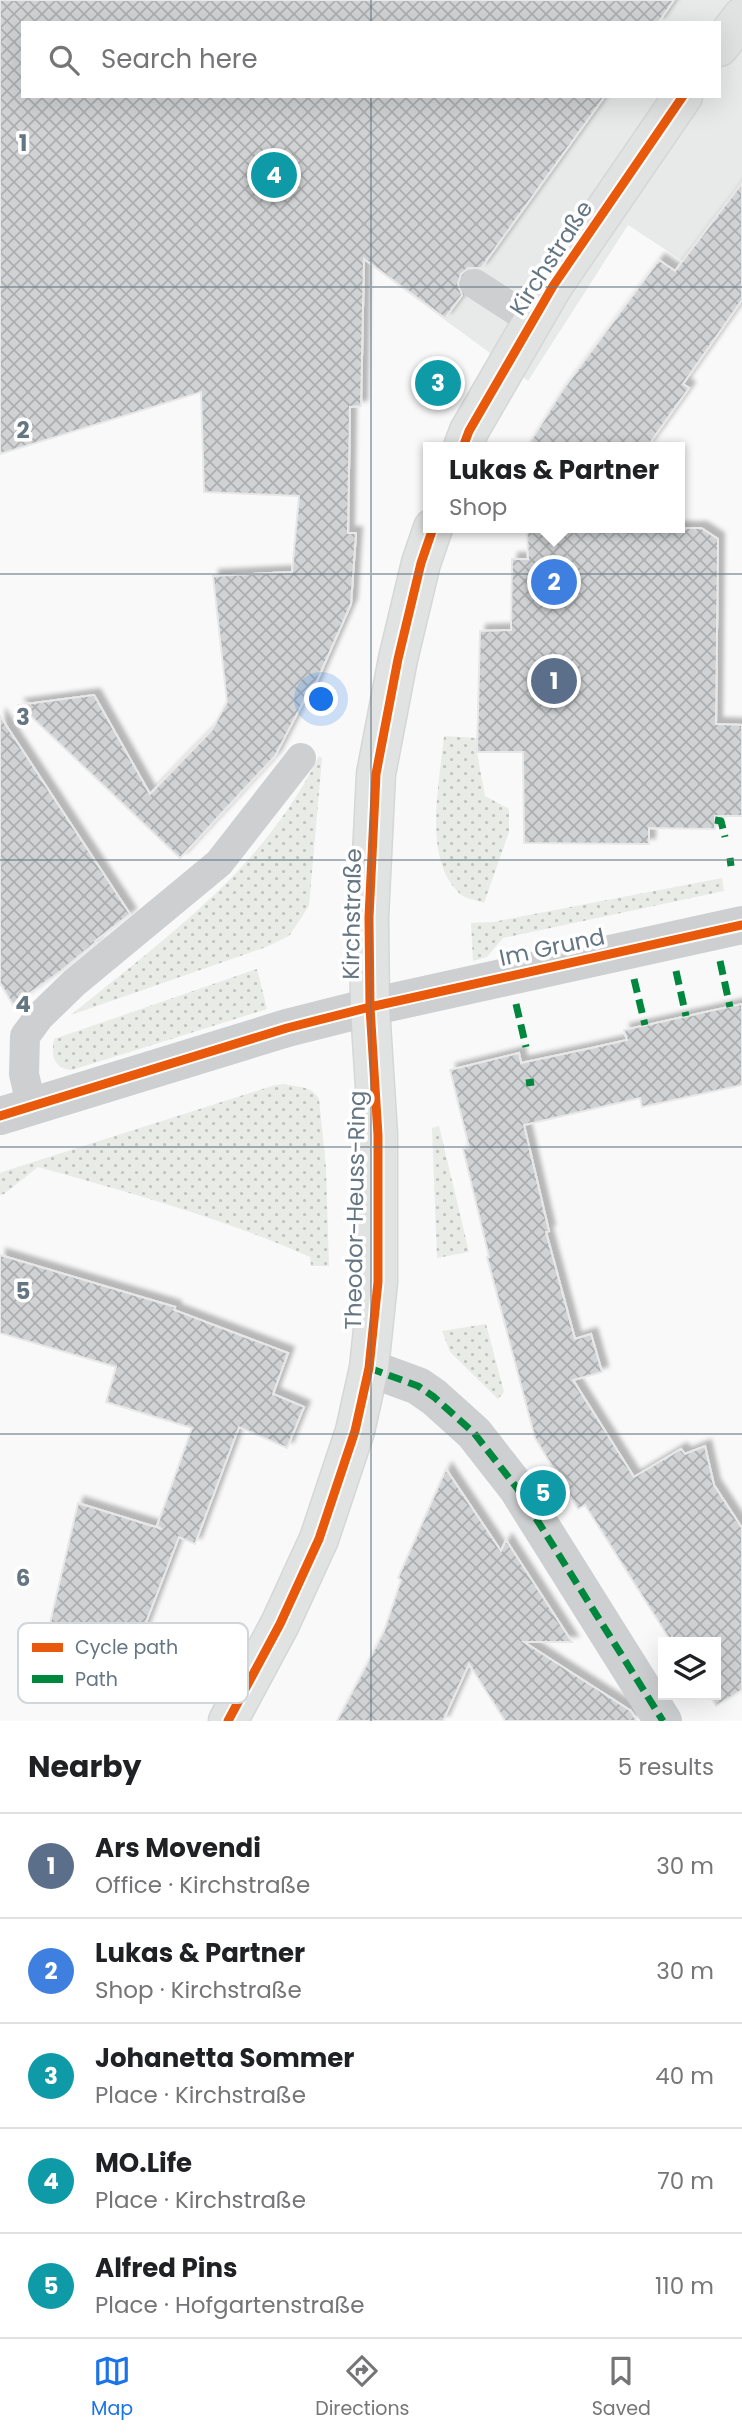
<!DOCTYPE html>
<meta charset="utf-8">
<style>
body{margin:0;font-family:Poppins,sans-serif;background:#f2f2f2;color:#202124}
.controls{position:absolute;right:21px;bottom:21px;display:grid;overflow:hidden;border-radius:0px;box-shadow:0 7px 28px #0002}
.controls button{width:63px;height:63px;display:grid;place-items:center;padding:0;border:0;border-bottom:2px solid #e0e0e0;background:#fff;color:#202124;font:35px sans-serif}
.you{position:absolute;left:322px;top:700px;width:24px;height:24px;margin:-18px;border:5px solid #fff;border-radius:50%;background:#1a73e8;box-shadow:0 0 0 10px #1a73e833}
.badge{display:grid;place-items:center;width:46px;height:46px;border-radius:50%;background:#1a73e8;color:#fff;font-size:23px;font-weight:700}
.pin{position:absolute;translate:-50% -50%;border:4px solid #fff;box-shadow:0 2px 7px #0006}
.popup{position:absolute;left:423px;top:442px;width:262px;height:91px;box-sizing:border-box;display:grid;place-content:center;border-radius:0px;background:#fff;filter:drop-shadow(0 2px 5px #0005);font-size:23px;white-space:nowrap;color:#757577}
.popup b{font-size:26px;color:#202124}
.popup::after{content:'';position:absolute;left:50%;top:100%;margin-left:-14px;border:14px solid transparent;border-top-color:#fff}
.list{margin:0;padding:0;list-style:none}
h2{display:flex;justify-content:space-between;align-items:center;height:91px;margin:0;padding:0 28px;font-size:30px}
h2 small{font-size:23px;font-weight:400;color:#757577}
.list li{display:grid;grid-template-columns:46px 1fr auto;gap:21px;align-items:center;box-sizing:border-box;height:105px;padding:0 28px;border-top:2px solid #e0e0e0}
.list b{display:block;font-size:26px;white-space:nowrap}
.list p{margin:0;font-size:23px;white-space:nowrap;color:#757577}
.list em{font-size:23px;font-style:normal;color:#757577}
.icon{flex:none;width:38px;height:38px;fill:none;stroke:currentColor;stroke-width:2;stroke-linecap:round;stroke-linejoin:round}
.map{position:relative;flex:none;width:742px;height:1721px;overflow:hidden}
.search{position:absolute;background:#fff;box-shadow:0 7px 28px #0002;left:21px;right:21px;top:21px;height:77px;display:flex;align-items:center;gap:18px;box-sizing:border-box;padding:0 24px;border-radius:0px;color:#757577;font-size:26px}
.sheet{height:616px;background:#fff}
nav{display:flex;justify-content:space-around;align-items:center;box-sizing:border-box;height:98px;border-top:2px solid #e0e0e0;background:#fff;font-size:19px;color:#757577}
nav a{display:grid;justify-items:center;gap:4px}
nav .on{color:#1a73e8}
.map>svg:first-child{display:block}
.built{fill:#e8e9e9;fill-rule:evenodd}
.grass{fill:url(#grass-dots)}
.building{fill:url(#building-cross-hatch);stroke:#e8e8e8;stroke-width:2;filter:url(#shadow)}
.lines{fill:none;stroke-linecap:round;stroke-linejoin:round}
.primary-casing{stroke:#d5d6d7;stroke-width:41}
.lane{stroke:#cecfd0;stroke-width:30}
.street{stroke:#cecfd0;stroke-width:38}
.primary{stroke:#e1e2e2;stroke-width:38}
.quiet{stroke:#00873e;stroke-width:7;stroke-dasharray:14 7;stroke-linecap:butt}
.cycleway-casing{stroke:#fff;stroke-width:13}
.cycleway{stroke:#e8590c;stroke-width:9}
.grid{fill:none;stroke:#657683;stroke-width:2;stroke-opacity:0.55}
.labels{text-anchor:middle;stroke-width:7;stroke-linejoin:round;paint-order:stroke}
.street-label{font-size:23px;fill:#657683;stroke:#fff}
.key{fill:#fff;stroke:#d1d6da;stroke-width:2}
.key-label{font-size:19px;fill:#657683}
.grid-label{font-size:23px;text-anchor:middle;font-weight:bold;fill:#657683;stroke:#fff;stroke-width:7;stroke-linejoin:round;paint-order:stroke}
</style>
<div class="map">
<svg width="742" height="1721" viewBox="0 0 742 1721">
<defs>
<pattern id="grass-dots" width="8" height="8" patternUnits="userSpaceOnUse" patternTransform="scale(1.75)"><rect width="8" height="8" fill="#e8ebe6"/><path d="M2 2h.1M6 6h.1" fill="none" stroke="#c0c3c0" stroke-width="1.8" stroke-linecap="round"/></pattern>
<pattern id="building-cross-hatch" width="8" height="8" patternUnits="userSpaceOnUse" patternTransform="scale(1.75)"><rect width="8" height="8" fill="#d0d2d3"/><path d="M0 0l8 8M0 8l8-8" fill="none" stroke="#acafb1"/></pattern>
<filter id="shadow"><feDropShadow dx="6" dy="-6" stdDeviation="2" flood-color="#0004"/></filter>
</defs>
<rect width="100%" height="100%" fill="#f9f9f9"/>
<path class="built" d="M0,0H742V300L628,225L528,381L358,256L0,366ZM23,23H719V96H23Z"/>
<path class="grass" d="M444,736L477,738V753L485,796L509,809V832L484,903C476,900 465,899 459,893C422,858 440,781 444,736Z
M319,756L322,758L309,906L289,936L266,947L71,1015C166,937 263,870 319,756Z
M722,878L724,891L503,938L487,957L473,961L471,923L493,922Z
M257,969L267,1009L72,1070C53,1068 51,1055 54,1039Z
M284,1084C298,1087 312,1086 319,1099L326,1168L329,1266H311L310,1257C222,1218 131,1193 38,1167L4,1194L0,1195V1173L5,1171L275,1085Z
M439,1126L469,1252L437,1258L432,1128Z
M486,1324L504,1392L498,1399L450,1352L442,1331Z"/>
<path class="building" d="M0,0H674L658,23H23V96H605L481,268H468L461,274L458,284L462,295L445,318L364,259L361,406L350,407L348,533H356L351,604L312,692L309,691L275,756L180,858L19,705L94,695L150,794L212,730L227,702L213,576L292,572L299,496L204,492L201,392L0,454Z
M742,183V300L683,384L689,388L647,447H527L562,391L659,260L675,271Z
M527,528H701L718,539L716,724L742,725V816H715V829L649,828V844L524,843L523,752H477L480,631L511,630L512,559H528Z
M0,716L130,914L95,941L96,942L61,971L13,1005L0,983Z
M742,1004V1085L642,1107L640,1098L524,1125L549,1231L546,1232L575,1339L591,1334L602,1372L573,1380L634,1477L681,1449L685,1454L705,1446L714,1485L742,1528V1690L716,1706L709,1695H716V1642H675L672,1637L670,1640L585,1505L578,1509L535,1438L487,1257H489L463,1149L469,1147L450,1070L519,1053L521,1063L587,1049L627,1040L624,1030Z
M0,1255L175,1307L174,1310L288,1353L273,1394L304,1407L287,1448L239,1427L195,1544L179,1537L124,1679L43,1653L78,1503L162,1529L157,1526L192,1428L106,1402L116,1367L0,1333Z
M446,1469L501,1551L506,1540L572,1642H524L631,1711L637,1721H505L469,1664L443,1721H337L384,1631L401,1580L398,1578Z"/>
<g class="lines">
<g class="primary-casing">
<path id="primary" d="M719,47L742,17
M463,447L469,431L553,286L683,96
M228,1721L280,1624L319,1539L355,1431L369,1368L378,1282V1135L370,1007L369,917L376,774L398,659L421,563L433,528"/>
</g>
<path class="lane" d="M475,284L532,321
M31,1105L24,1074L25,1036L39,1017L74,983L219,863L301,758"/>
<path class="street" d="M0,1116L287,1028L370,1007L742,925
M369,1368L418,1386L434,1397L474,1433L517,1488L663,1721"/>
<use href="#primary" class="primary"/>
<path class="quiet" d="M715,820L721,821L725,837
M730,858L731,866
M720,961L730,1007
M676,971L686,1016
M634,979L645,1025
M516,1004L526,1047
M526,1083L534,1082
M369,1368L418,1386L434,1397L474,1433L517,1488L663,1721"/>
<g class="cycleway-casing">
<path id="cycleway" d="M463,447L469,431L553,286L683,96
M0,1116L287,1028L370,1007L742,925
M228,1721L280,1624L319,1539L355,1431L369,1368L378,1282V1135L370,1007L369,917L376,774L398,659L421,563L433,528"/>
</g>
<use href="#cycleway" class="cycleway"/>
</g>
<path class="grid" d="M371,0V23M371,96V1721M0,287H742M0,574H742M0,860H742M0,1147H742M0,1434H742"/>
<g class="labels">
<g class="street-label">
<text transform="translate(551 258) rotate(-57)" y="8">Kirchstraße</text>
<text transform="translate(352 914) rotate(-89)" y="8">Kirchstraße</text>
<text transform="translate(552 947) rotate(-12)" y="8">Im Grund</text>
<text transform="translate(355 1210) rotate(-89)" y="8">Theodor-Heuss-Ring</text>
</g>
</g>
<rect x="18" y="1623" width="230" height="80" rx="10" class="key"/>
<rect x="32" y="1643" width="31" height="9" fill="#e8590c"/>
<rect x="32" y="1675" width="31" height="8" fill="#00873e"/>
<g class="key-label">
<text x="75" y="1654">Cycle path</text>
<text x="75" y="1686">Path</text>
</g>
<g class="grid-label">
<text x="23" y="151">1</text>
<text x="23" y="438">2</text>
<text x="23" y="725">3</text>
<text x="23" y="1012">4</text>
<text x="23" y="1299">5</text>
<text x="23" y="1586">6</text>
</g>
</svg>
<div class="controls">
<button><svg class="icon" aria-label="layers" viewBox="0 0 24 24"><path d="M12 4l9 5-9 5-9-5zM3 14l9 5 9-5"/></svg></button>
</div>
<div class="you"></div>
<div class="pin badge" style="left:554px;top:681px;background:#5c6f8a">1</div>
<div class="pin badge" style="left:554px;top:582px;background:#3f7fe0">2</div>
<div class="popup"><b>Lukas &amp; Partner</b>Shop</div>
<div class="pin badge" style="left:438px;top:383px;background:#0f9aa8">3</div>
<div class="pin badge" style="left:274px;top:175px;background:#0f9aa8">4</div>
<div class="pin badge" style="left:543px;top:1493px;background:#0f9aa8">5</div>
<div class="search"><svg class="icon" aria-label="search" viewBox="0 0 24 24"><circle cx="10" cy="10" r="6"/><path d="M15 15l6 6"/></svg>Search here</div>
</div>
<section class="sheet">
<h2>Nearby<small>5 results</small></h2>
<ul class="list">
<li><span class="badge" style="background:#5c6f8a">1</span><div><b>Ars Movendi</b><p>Office · Kirchstraße</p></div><em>30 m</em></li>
<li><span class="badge" style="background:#3f7fe0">2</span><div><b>Lukas &amp; Partner</b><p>Shop · Kirchstraße</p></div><em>30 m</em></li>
<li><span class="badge" style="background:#0f9aa8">3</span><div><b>Johanetta Sommer</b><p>Place · Kirchstraße</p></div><em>40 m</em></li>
<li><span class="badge" style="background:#0f9aa8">4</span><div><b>MO.Life</b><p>Place · Kirchstraße</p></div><em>70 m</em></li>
<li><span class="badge" style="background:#0f9aa8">5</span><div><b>Alfred Pins</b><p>Place · Hofgartenstraße</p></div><em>110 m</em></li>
</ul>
</section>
<nav>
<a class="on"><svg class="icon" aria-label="map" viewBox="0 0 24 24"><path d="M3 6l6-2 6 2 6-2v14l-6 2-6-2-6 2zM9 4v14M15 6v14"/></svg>Map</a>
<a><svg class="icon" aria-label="directions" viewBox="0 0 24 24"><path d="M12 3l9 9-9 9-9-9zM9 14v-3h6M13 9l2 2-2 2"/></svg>Directions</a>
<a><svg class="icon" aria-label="saved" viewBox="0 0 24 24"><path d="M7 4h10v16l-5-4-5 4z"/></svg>Saved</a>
</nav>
